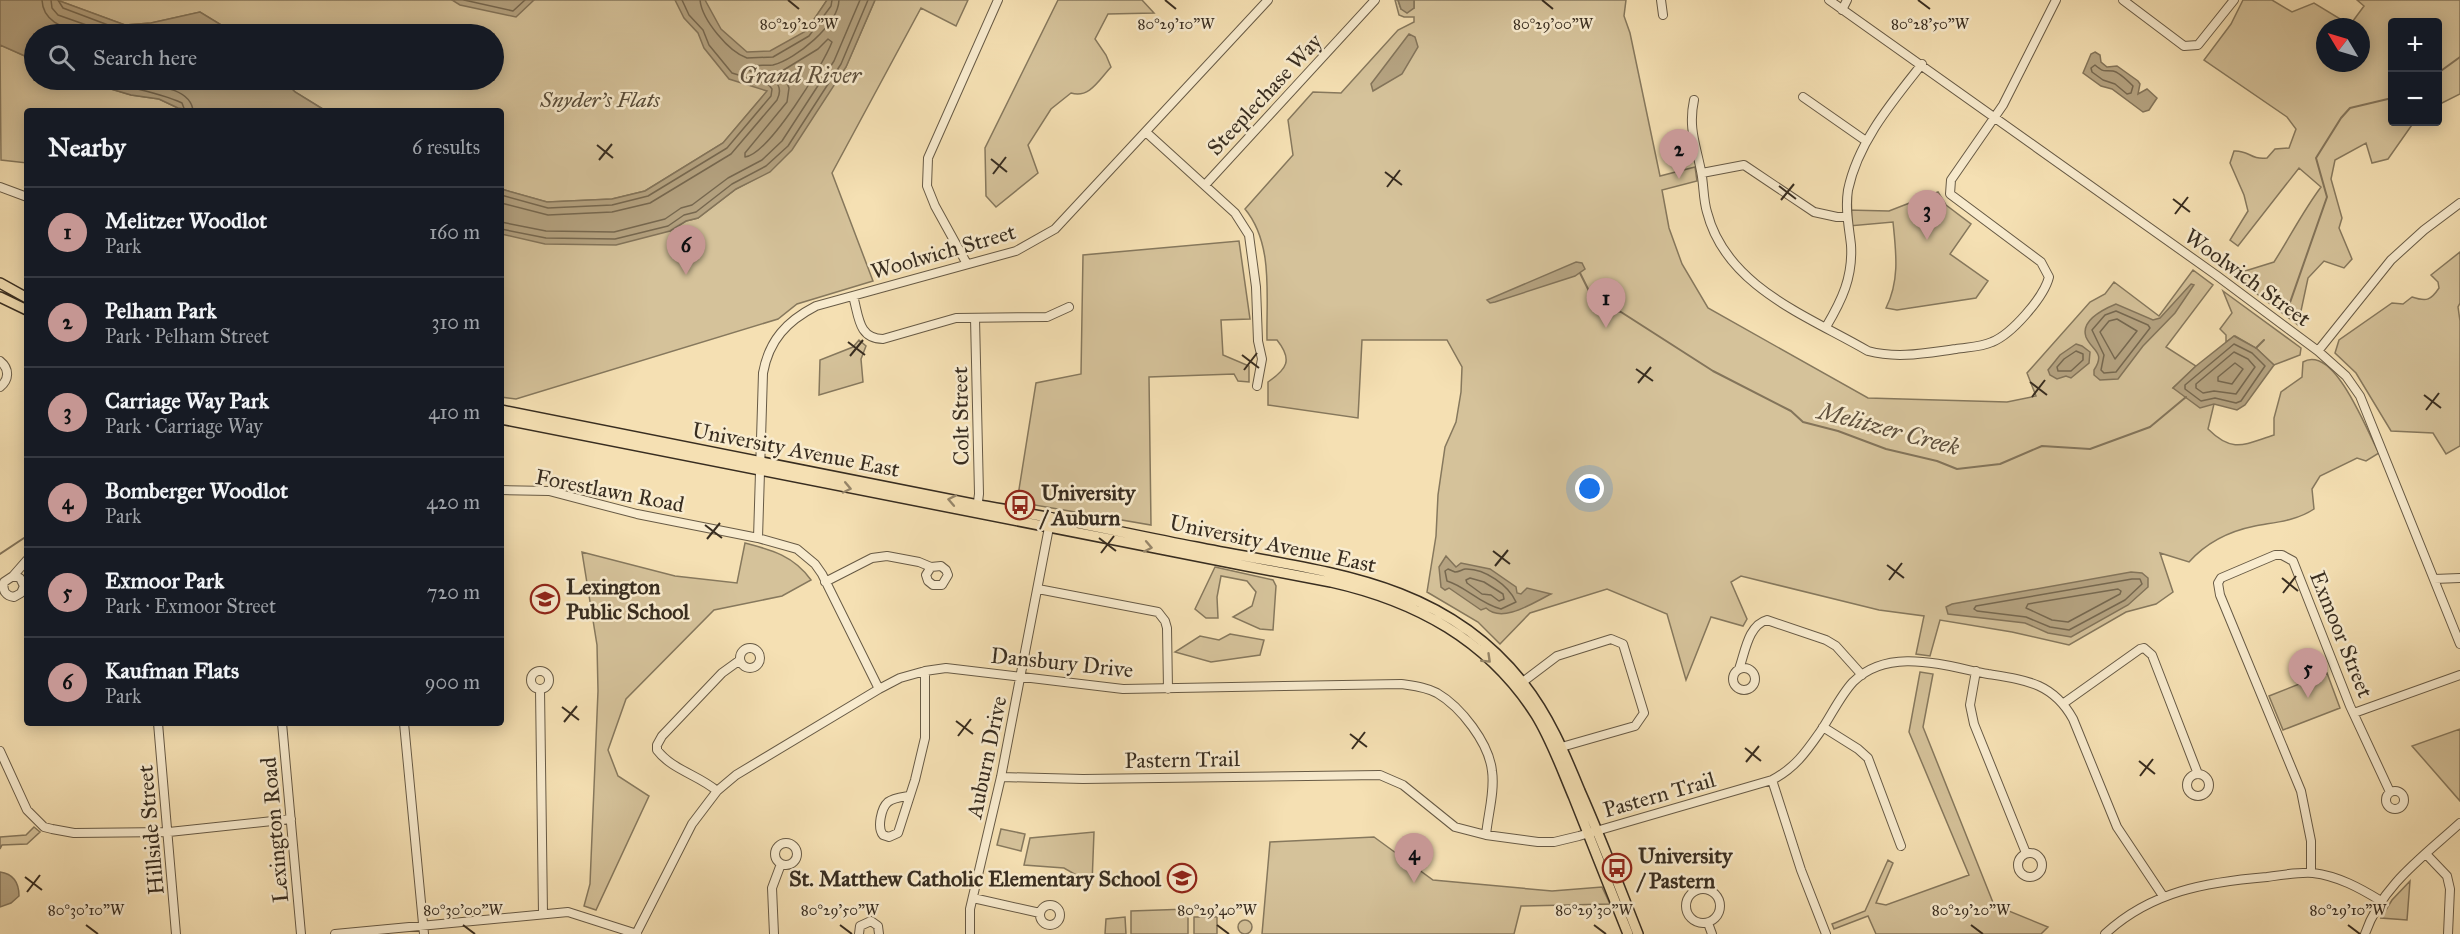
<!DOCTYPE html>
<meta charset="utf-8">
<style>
body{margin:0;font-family:"IM FELL Great Primer",serif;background:#20242c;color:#f1f3f6}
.controls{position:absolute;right:18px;top:18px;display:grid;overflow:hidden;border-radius:6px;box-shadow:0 3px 15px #0003}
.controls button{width:54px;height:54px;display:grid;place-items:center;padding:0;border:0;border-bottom:2px solid #363941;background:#171b24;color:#f1f3f6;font:30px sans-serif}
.compass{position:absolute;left:2316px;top:18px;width:54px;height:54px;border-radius:50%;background:#171b24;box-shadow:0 3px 15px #0003;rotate:308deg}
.you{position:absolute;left:1590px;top:489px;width:21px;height:21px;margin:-15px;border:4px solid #fff;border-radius:50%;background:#1a73e8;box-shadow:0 0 0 9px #1a73e833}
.badge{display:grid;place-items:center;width:39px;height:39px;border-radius:50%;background:#c59692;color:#111;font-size:20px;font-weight:700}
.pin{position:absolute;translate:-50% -50px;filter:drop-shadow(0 2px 3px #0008)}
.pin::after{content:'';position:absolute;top:32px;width:21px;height:18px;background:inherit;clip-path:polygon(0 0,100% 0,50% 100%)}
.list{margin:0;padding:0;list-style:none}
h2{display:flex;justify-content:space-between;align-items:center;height:78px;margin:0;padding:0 24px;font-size:26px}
h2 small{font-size:20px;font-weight:400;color:#9ea1a6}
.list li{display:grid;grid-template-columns:39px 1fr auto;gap:18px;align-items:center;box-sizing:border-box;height:90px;padding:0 24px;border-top:2px solid #363941}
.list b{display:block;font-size:22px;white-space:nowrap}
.list p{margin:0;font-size:20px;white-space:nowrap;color:#9ea1a6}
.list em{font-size:20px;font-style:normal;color:#9ea1a6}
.icon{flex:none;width:33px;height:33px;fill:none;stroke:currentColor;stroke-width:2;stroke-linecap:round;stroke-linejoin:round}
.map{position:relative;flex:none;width:2460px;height:934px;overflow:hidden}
.search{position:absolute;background:#171b24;box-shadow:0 3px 15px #0003;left:24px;top:24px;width:480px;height:66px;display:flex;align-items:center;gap:15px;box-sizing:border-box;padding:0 21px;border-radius:33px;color:#9ea1a6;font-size:22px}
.panel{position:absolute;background:#171b24;box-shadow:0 3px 15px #0003;left:24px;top:108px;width:480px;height:618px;border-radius:6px}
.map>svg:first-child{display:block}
.green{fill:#d5c29a;stroke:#86785d;stroke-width:1.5;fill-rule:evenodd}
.water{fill:#b5a381;stroke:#83745a;stroke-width:1.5}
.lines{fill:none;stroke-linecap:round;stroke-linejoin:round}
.shore{stroke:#766850;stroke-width:1.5}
.stream{stroke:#83745a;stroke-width:2}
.minor-casing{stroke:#675a45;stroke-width:10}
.major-casing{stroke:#382d20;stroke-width:12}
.minor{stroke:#f8ebce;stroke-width:8}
.major{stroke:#f5e0b3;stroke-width:9}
.oneway{stroke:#96866a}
.ticks{fill:none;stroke:#382d20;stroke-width:2}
.labels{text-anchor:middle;stroke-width:5;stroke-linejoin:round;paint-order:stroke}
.street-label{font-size:22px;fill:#382d20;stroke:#f8ebce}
.park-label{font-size:22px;font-style:italic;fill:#574b38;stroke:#f8ebce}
.poi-label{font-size:22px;font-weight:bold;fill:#382d20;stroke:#f8ebce;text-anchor:start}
.water-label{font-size:24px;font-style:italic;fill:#5e503d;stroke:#f8ebce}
.ticks-label{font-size:15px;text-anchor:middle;fill:#382d20;stroke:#f8ebce;stroke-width:5;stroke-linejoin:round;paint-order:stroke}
</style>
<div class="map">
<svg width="2460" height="934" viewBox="0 0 2460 934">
<rect width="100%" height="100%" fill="#f5e0b3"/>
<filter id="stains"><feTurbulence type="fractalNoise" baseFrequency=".00333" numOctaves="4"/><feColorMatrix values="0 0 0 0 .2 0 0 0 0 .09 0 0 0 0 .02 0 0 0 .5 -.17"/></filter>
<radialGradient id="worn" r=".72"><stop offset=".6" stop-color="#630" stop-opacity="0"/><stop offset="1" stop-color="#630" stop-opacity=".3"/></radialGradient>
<path class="green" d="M57,0H827L768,90L723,143L645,191L612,199L547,202L501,189V111H326L295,92L283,80H494V34H236L200,12L151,23L125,25Z
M875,0H968L956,26L921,8L832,173L873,281L797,304L778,319L516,399L501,397V233L670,231L686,221L698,218L736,189L770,171L846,67Z
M1058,0H1142L1154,13L1108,14L1095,39L1106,55L1111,67C1099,80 1089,99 1071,93L1051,109L1028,145L1038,173L996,207L986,196L985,148Z
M1395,0H1398L1401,9L1414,8V0H1626L1624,16L1630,33L1660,176L1695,167L1697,181L1662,190L1669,228L1682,264L1708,308L1868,398L2007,402L2036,396L2027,373L2090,302L2105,294L2114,282L2159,316L2193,270L2213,285L2166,347L2196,366L2173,388L2214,404L2208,429C2233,454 2245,444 2274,435V418L2281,392L2302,377L2303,362C2335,344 2367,432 2379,453L2366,461L2357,458L2320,476L2312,489L2314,509C2296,521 2276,522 2255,526C2230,531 2206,543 2189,562L2160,553L2173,592L2156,604L2126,612L2069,645L2012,632L1940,620L1930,656L1916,654L1924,616L1879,610L1741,576L1731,582L1747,619L1743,626L1711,617L1686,680L1667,614L1607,589L1530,613L1500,644L1478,622L1427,592L1436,536L1438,495L1445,447L1456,422L1461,392L1462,367L1447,340H1362L1358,418L1268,405V382C1287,369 1293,360 1277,340H1267C1266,297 1274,244 1245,209L1293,155L1288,120L1313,92L1341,93L1398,30L1414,22V17H1404L1399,15Z
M2243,0H2272L2292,12L2314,3L2350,25L2364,6L2357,0H2460V94L2438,105V22H2392V122H2414L2388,159L2372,163L2366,143L2335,160L2331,179L2342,218L2339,228L2352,259L2344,268L2324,261L2308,278L2298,325L2232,275L2274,262C2290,237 2303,211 2321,187L2299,168L2238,246L2230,240L2248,211L2244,195L2230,163L2234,151C2249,150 2250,160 2267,158L2275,149L2289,148L2296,129L2287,117L2204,60L2231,24ZM2325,27H2361V63H2325Z
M0,45L34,60V80H81L131,95L159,99L178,108L197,111H27V163L1,160Z
M1938,192L1946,205L1971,224L1950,254L1988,281L1976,298L1897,310L1886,308C1900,280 1896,252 1893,222L1849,226L1847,210L1889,211Z
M1239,241L1250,319L1221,320L1223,355L1249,366V382L1238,381L1234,374L1149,377L1151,525L1017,502L1036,383L1081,374L1083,255Z
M2460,252V303L2458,307L2460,321V446L2446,454L2433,433L2391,431L2356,373L2335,353L2339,340L2392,303L2403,304L2412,297C2427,302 2431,300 2439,288L2438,282L2431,275Z
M2223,291L2301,348L2300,355L2274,365L2256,348L2235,336L2226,342V335L2220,329L2232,313Z
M859,340L866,346L861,359L863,382L819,395L820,360L853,347Z
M745,543C772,550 794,556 811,580L782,596L714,610L626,699L608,750L618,776L649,796L596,910L584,906L590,884L598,691L597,645L582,552L675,576L737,583Z
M1215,567L1273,580L1276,586L1273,630L1260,629L1233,617L1252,606L1256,592L1247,581L1221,576L1217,597L1218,618H1206L1195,609Z
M1230,634L1264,640L1260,655L1211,662L1175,652L1200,636L1219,640Z
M1920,672L1933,674L1923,727L1994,905L2048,927L2041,934H1876L1868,916L1834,929L1832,924L1865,911L1888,860L1893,863L1876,903L1886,905L1969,875L1909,732Z
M2327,673L2340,708L2283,730L2269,696Z
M2460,729V801L2412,746Z
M34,827L40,832L27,844L2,845L0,849V837L26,835Z
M1001,829L1025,834L1021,851L997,845Z
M1094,832L1092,884L1064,868L1024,865L1030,838Z
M1374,837L1433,880L1552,891L1602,887L1610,904L1521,906L1514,934H1262L1270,842Z
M2410,881L2407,920L2381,918L2392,900Z
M1188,909V934H1131V911Z
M1125,917L1126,934H1105L1106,919Z
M1194,917H1217V934H1194Z
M1238 927a7 7 0 1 1 14 0a7 7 0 1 1-14 0Z"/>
<path class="water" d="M0,0H57L125,25L151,23L200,12L236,34H206L205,29C193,22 191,25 181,31C177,34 170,34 165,34H34V60L0,45Z
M452,0H534L516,17L460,5Z
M675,0H705L721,29L747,52L770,51L806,31L827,0H875L846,67L792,150L770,172L736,189L698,218L686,221L670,231L616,245L545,244L501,234V189L547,202L612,199L645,191L723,143L767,91L729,79L704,48L698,33L684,18Z
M1398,0H1414V8L1407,13L1401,9Z
M1409,34L1415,37L1418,47L1402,74L1373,91L1371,84Z
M2095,52L2100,55L2101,62L2107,67L2117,66L2138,81L2140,84L2138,94L2147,89L2157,98L2149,110L2143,112L2112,89L2101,86L2083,73L2091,54Z
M81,80H283L295,92L326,111H197L178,108L159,99L131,95Z
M1576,262L1582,263L1585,269L1575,276L1495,302L1490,303L1487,300Z
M2191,284L2194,285L2175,313L2143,346L2118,379L2100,380L2094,375V370C2106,352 2092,351 2086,337C2080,320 2104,309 2116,304L2153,320L2160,318Z
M2234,336L2256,348L2274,365L2245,405L2237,410L2214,404L2200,408L2173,388L2196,366Z
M2076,344L2082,346L2090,352L2089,363L2071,378L2066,376L2057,379L2050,375L2048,370L2060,355Z
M1446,556L1456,567L1461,563L1490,569L1516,587L1517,593L1521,594L1527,588L1551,594C1534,602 1503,624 1486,608L1481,610L1449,588L1445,590L1441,587L1439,567Z
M2131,572L2142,573L2148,578V587L2128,605L2071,637L2048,633L2025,623L1948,614L1946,607L1952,604Z
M0,872C14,874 19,883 19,896L11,903L0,907Z"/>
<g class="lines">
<path class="shore" d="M42,0C43,24 67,28 86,34
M51,0L52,8L58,15L112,34
M58,0L63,8L124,31L172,26L174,28V34
M464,0L513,11L525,0
M700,0C702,20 729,52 747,58L773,57L809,36L831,6L832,0
M828,39L832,42C823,65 769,154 745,157V153L787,102L789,88L782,71L818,49Z
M2095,65C2105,73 2102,70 2113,71C2119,72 2129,82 2133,86L2131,93L2127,94L2115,84L2103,80L2092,72L2091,68Z
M101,80C128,88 156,91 182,103L185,111
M126,80C145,85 191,85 193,111
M501,195L548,208L612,205L648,196L727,148L771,96L772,89L768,84L732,73L709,45L703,30L689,15L682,0
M501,203L548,215L612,212L650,203L731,154L777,100C787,80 765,76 750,71L749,67C757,64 765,66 773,65C796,59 838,25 839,0
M501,222L546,231L614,232L665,219L681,208L692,205L728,178L762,160L782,141L834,61L860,0
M501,229L546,238L615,239L668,226L684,215L696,212L732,184L766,166L788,146L841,64L868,0
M2116,311L2148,325L2150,328L2116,372L2104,373L2101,370L2104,355L2092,330L2105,315Z
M2117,319L2137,331L2115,359L2100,332L2109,321Z
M2234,344L2252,353L2265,366L2241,401L2236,403L2215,398L2201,401L2185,389V385Z
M2076,351L2083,354V360L2071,371H2058L2057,367L2064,359Z
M2234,352L2248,359L2255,367L2236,394L2214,391L2203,393L2196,388V384Z
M2235,363L2243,369L2232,384L2218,381V377Z
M1448,569L1455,572C1459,572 1461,570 1465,569C1485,568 1509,586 1516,602L1501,609C1480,604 1465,586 1447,581L1445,571Z
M1470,578L1484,582L1503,594L1504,599L1499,601L1491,595L1482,594L1467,583L1466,580Z
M2132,579H2140L2142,584L2125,600L2069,630L2050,627L2026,617L1977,611L1974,609L1976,606Z
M2118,589L2121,591L2120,594L2068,622L2052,620L2026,608L2028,604Z"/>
<path class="stream" d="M2438,73L2460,57
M1580,273L1589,291L1603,307L1621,312L1713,371L1791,411L1803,422L1838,431L1886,449L1937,461L1957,469L2000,464L2042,446L2090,449L2150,427L2186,397
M2286,314L2327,197L2316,158L2341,118L2350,108L2392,98
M2256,348L2264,340
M0,554L27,536"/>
<g class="minor-casing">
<path id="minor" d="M1661,0L1663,15
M1829,0L2216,275L2318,351L2346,376L2360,396L2460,644
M2123,0L2184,46L2198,45L2234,0
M1842,10L1847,0
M1803,97L1866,141
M1694,100C1688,128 1696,145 1701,171C1704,185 1703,199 1707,212C1726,287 1808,316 1868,351C1898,359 1926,353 1956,349C1968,347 1981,347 1992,342C2012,334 2044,297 2049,277L2041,262L1950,194L1951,180L2003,105L2056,0
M1147,133L1235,213L1249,235L1256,287L1258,341L1262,359L1257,386
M1702,173L1744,165L1814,212L1837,217H1847
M1205,185L1375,0
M0,187L27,197
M967,264L935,206L927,186L928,158L998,0
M853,296C859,316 858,339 883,339L956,318L1047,317L1069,307
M975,318L979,494L977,509
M1826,327C1842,300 1853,277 1851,245C1849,227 1845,209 1848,190C1858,142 1892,102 1922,64
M2318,351L2391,260L2424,230L2460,203
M0,361C10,369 9,380 0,387
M501,490L549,491L637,514L758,538L797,549L815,564L822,574L879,689
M758,538L763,373C769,340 787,321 816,306L1016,251L1055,229L1268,0
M13,576L20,578L24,586L21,593L14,597C6,596 2,591 4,582L13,576L27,560
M2434,579L2460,578
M825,582L872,558L887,556L919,562L931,567L941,566L946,570L948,575L942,585H933L928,581L926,575L931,567
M1038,589L1158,612L1165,621L1167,628L1168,689
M740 658a10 10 0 1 1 20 0a10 10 0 1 1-20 0Z
M1733 679a11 11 0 1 1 22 0a11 11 0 1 1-22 0Z
M1739,669C1745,653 1748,625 1767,620L1826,640L1836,646L1862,675
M531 680a9 9 0 1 1 18 0a9 9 0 1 1-18 0Z
M1976,671L1970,705L1974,724L2026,853
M1520,684L1557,656L1611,639L1623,644L1644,713L1635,726L1558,748
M540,689L543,914
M2064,703L2140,649L2144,648L2152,655L2198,774
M2354,713L2460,675
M158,723L176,934
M282,723L301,934
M404,723L424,934
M1823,727L1858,749L1868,758L1901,846
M0,751L27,810L44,827L52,829L74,833L169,832L291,819
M2187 785a11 11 0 1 1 22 0a11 11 0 1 1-22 0Z
M1001,777L1083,779L1380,775L1403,785L1455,827L1486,835L1538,842H1554L1579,836L1772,780C1795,768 1806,752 1820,732C1831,716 1840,696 1853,682C1889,646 1945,666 1988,674C2026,680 2053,683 2073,719L2117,827L2163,896
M1772,780L1801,870L1826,934
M2386 800a9 9 0 1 1 18 0a9 9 0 1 1-18 0Z
M717,791C699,775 672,770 657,750V745L662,736L722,673L740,660
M908,796C902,797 893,798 888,802C881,808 877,828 883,835L889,837L898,833L915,780L925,738V671
M775 854a11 11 0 1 1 22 0a11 11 0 1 1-22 0Z
M2018 865a12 12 0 1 1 24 0a12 12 0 1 1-24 0Z
M2426,854L2447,876L2450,889L2448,934
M2311,873V841L2301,791L2220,595L2218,583L2221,578L2275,555H2282L2293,561L2350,706L2390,792
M1686 906a17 17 0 1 1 34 0a17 17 0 1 1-34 0Z
M973,898L1040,913
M1040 915a10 10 0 1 1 20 0a10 10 0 1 1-20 0Z
M1708,923L1712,934
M335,934L568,912L637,934
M636,934L692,824L717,791L736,775L879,689L900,678L925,671L946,668L1123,689L1401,684C1414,686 1426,687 1437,693C1461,707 1489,743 1492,771C1495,791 1488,814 1486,835
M774,934L772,888L781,864
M859,934L860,926L871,921L878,926L879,934
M970,934V909L1001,777L1051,517
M2105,934C2151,891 2207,882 2267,877C2281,875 2298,872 2313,873C2338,876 2360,888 2381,901
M2365,934C2381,886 2424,856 2460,823"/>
</g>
<g class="major-casing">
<path id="major" d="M0,283L27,298
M0,297L27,310
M501,410L978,505C1051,516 1123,533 1196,547C1318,572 1440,577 1523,683C1549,716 1564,752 1580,791C1601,838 1619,886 1638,934
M501,419C778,473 1054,530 1331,582C1416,601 1488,640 1536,715C1552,741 1562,770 1574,798C1592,843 1610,889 1628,934"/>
</g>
<use href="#minor" class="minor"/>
<use href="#major" class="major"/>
</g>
<defs><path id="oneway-chevron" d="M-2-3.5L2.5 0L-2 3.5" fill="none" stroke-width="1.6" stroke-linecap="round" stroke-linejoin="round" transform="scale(1.5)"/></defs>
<g class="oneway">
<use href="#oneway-chevron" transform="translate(847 488) rotate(12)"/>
<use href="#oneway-chevron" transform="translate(952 500) rotate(-169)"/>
<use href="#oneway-chevron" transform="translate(1148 547) rotate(11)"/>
<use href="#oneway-chevron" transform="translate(1487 659) rotate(44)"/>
</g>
<path class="ticks" d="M788,0L799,9M1165,0L1176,9M1542,0L1553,9M1918,0L1930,9M597,145L613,158M991,159L1007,172M599,160L612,144M1385,172L1402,185M993,174L1006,157M1779,186L1796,199M1387,187L1400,170M2173,199L2190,212M1781,200L1794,184M2175,214L2188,197M848,342L865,355M1242,355L1259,368M850,356L863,340M1636,369L1653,381M1244,370L1257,353M2030,382L2047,395M1638,383L1651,367M2424,395L2441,408M2032,397L2045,380M2426,410L2439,393M705,525L722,538M1099,538L1116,551M707,539L720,523M1493,551L1510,564M1101,553L1114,536M1887,565L1904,578M1495,566L1508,550M2282,578L2298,591M1889,580L1902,563M2283,593L2296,576M562,707L579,720M956,721L973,734M564,722L577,706M1350,734L1367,747M958,736L971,719M1745,748L1761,761M1352,749L1365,732M2139,761L2155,774M1746,762L1759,746M2140,776L2153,759M25,877L42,890M27,892L40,875M86,925L98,934M463,925L475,934M840,925L852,934M1217,925L1229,934M1594,925L1606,934M1971,925L1983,934M2348,925L2360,934"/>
<defs>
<g id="bus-ring" transform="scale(1.5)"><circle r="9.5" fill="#f8ebce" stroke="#8f2418" stroke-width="1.5"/><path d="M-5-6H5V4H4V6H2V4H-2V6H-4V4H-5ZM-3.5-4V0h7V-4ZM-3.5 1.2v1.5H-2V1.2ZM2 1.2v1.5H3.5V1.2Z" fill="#8f2418"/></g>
<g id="school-ring" transform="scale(1.5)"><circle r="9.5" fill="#f8ebce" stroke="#8f2418" stroke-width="1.5"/><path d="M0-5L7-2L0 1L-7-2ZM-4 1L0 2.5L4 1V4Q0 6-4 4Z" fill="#8f2418"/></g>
</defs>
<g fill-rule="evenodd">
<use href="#bus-ring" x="1020" y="505"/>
<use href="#school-ring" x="545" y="599"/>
<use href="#bus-ring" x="1617" y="868"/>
<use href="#school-ring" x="1182" y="878"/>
</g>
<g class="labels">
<g class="street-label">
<text transform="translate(1264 94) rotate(-47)" y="8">Steeplechase Way</text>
<text transform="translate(943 251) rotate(-16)" y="8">Woolwich Street</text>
<text transform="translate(2248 277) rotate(36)" y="8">Woolwich Street</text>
<text transform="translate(960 416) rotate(-91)" y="8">Colt Street</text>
<text transform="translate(796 449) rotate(11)" y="8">University Avenue East</text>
<text transform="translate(610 490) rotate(11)" y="8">Forestlawn Road</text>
<text transform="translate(1273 543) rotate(12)" y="8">University Avenue East</text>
<text transform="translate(2342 634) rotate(68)" y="8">Exmoor Street</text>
<text transform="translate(1062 662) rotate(6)" y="8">Dansbury Drive</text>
<text transform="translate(986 757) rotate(-78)" y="8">Auburn Drive</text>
<text transform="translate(1182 759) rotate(-1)" y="8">Pastern Trail</text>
<text transform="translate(1659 794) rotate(-16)" y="8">Pastern Trail</text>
<text transform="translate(150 830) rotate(-95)" y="8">Hillside Street</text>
<text transform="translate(274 830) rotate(-95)" y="8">Lexington Road</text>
</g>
<g class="park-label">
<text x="600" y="107">Snyder's Flats</text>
</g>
<g class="poi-label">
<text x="1041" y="500">University<tspan x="1041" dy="25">/ Auburn</tspan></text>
<text x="566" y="594">Lexington<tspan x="566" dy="25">Public School</tspan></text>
<text x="1638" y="863">University<tspan x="1638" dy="25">/ Pastern</tspan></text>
<text x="1161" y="886" text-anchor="end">St. Matthew Catholic Elementary School</text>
</g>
<g class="water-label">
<text x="800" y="83">Grand River</text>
<text transform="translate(1889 429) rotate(15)" y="8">Melitzer Creek</text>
</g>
</g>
<g class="ticks-label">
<text x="799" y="29">80°29'20"W</text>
<text x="1176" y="29">80°29'10"W</text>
<text x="1553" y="29">80°29'00"W</text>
<text x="1930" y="29">80°28'50"W</text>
<text x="86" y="915">80°30'10"W</text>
<text x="463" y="915">80°30'00"W</text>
<text x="840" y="915">80°29'50"W</text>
<text x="1217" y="915">80°29'40"W</text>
<text x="1594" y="915">80°29'30"W</text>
<text x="1971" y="915">80°29'20"W</text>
<text x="2348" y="915">80°29'10"W</text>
</g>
<rect width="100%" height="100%" filter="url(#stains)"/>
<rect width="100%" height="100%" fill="url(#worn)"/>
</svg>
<div class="controls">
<button>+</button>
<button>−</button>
</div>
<svg class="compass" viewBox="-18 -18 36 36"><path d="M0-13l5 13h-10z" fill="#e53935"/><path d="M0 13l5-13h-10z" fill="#9ea1a6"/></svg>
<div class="you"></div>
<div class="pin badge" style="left:1606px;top:328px">1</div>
<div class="pin badge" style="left:1679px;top:179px">2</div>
<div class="pin badge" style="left:1927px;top:240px">3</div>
<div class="pin badge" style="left:1414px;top:883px">4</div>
<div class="pin badge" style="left:2308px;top:698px">5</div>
<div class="pin badge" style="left:686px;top:275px">6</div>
<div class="search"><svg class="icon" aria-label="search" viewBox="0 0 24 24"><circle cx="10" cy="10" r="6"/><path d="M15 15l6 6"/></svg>Search here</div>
<section class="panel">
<h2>Nearby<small>6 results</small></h2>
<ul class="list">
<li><span class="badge">1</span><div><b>Melitzer Woodlot</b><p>Park</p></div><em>160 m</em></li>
<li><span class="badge">2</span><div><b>Pelham Park</b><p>Park · Pelham Street</p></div><em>310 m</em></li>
<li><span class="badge">3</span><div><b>Carriage Way Park</b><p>Park · Carriage Way</p></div><em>410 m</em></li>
<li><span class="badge">4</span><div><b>Bomberger Woodlot</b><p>Park</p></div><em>420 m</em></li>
<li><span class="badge">5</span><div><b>Exmoor Park</b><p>Park · Exmoor Street</p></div><em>720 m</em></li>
<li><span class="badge">6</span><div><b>Kaufman Flats</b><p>Park</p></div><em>900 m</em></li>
</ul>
</section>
</div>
